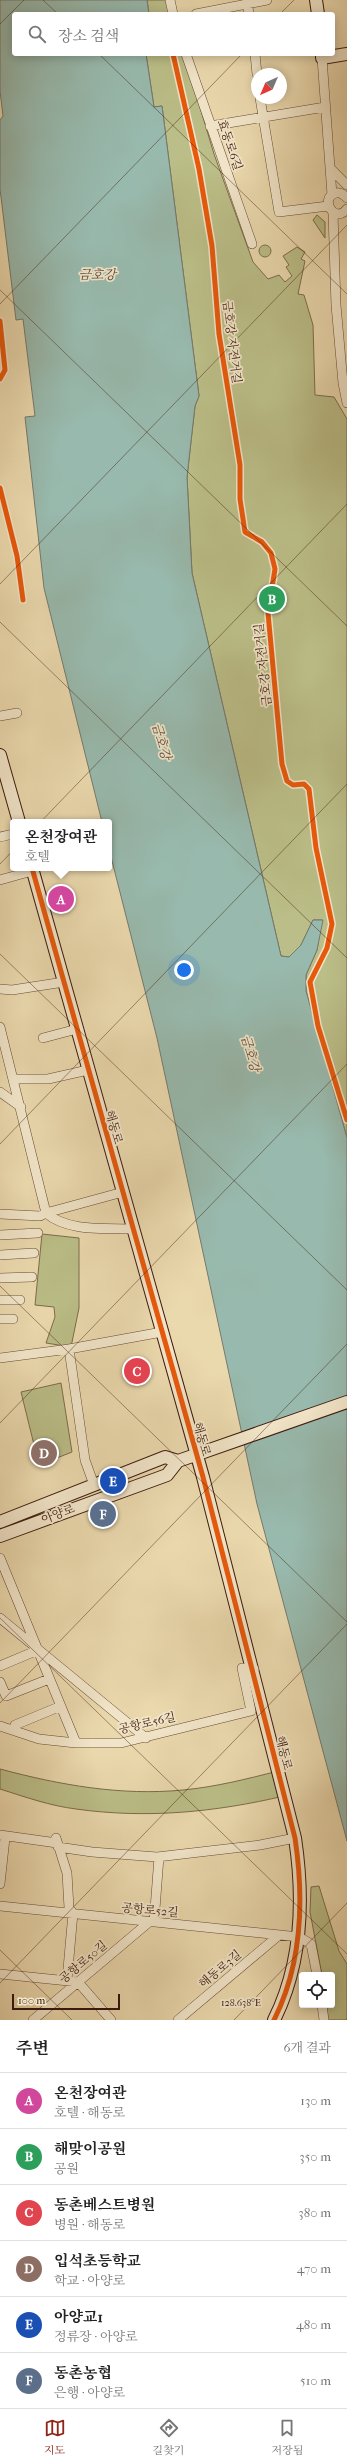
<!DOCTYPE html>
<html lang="ko">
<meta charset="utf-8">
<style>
body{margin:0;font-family:"IM FELL French Canon","Noto Serif KR",serif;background:#f6f6f6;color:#222}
.controls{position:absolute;right:12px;bottom:12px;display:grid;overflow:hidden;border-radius:4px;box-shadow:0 2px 10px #0003}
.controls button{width:36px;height:36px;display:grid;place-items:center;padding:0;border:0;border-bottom:1px solid #e0e0e0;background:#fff;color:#222;font:20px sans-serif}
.compass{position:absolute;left:251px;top:68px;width:36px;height:36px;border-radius:50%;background:#fff;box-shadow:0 2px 10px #0003;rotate:224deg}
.scale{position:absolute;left:12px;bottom:10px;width:108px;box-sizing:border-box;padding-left:4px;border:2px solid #3d1a0d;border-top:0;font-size:11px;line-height:14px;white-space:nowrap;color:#3d1a0d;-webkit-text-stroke:3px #f2e6ca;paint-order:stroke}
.you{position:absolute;left:184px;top:970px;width:14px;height:14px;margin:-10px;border:3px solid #fff;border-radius:50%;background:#1a73e8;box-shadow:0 0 0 6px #1a73e833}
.badge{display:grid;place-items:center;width:26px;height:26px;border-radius:50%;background:#8f2418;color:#fff;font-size:13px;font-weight:700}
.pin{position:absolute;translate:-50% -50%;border:2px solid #fff;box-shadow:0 1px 4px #0006}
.popup{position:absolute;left:10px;top:819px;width:102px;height:52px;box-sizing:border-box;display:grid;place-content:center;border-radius:4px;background:#fff;filter:drop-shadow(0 1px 3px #0005);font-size:13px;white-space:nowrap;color:#767676}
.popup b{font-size:15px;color:#222}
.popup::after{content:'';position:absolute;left:50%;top:100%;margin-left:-8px;border:8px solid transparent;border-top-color:#fff}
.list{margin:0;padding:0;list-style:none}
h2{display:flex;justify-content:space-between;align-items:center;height:52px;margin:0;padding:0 16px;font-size:17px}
h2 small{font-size:13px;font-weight:400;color:#767676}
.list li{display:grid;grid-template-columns:26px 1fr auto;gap:12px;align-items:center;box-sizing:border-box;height:56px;padding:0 16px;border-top:1px solid #e0e0e0}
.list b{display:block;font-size:15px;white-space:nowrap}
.list p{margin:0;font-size:13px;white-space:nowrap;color:#767676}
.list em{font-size:13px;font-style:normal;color:#767676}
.icon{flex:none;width:22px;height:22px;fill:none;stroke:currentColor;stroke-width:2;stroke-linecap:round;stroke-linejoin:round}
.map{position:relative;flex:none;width:347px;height:2020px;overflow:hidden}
.search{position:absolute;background:#fff;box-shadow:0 2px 10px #0003;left:12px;right:12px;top:12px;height:44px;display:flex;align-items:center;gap:10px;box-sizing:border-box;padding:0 14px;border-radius:4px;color:#767676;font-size:15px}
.sheet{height:388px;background:#fff}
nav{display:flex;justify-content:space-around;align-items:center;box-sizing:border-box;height:56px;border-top:1px solid #e0e0e0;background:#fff;font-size:11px;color:#767676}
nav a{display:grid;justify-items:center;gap:2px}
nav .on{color:#8f2418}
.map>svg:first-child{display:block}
.green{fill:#bbbe88;stroke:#7c6c4a}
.water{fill:#98baae;stroke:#747a6e}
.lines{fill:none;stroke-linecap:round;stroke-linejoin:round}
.street-casing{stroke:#684a35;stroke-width:10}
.secondary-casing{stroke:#3d1a0d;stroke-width:14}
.street{stroke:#f2e6ca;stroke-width:9}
.secondary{stroke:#f2e6ca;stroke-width:12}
.cycleway-casing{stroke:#f2e6ca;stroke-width:8}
.cycleway{stroke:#e8590c;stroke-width:5}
.ticks{fill:none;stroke:#3d1a0d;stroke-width:1;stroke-opacity:0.45}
.labels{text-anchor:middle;stroke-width:3.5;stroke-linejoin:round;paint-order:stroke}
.street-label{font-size:12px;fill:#3d1a0d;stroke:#f2e6ca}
.water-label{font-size:13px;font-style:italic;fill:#584a3d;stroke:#f2e6ca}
.ticks-label{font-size:10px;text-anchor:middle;fill:#3d1a0d;stroke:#f2e6ca;stroke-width:3.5;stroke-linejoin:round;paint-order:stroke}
</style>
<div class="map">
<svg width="347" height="2020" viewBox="0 0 347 2020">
<rect width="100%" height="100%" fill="#ebd9ae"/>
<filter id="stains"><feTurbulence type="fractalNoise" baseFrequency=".005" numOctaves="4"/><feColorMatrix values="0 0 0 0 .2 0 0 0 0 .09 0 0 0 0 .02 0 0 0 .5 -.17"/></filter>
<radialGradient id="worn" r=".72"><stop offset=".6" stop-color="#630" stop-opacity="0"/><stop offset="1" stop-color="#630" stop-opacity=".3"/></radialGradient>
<path class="green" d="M147,0H168L172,14H149Z
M146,54H184L214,154L253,262L268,279L279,275L285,282L292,276L286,267L289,265L283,256L297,247L305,252L301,259L305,261L298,294L304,295L313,325L315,395L334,397L347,419V1138L306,991V975L317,950L322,920H313L301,945L289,957L281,956L192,573L187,477L195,406L199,396L162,106L154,107Z
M317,215L325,222V238L313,220Z
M259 251a6 6 0 1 1 12 0a6 6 0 1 1-12 0Z
M42,1234L79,1238V1308L71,1347L46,1343L55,1317L54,1307L35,1305Z
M61,1383L72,1452L39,1465L21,1392Z
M0,1769C60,1785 121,1796 183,1790C215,1787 247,1779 278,1771L284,1796C216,1812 147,1819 76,1809C51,1806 25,1797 0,1789Z
M319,1886L339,1951L347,1964V2020H328L326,2005H332V1975H322L310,1912L311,1887Z"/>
<path class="water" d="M0,0H147L149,14H14V54H146L154,107L162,106L199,396L195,406L187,477L192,573L281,956L289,957L301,945L313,920H323L317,950L306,975V991L347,1138V1841L257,1504L157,1038L109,849V822H102L44,588L25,417L35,416L23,319L16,320L0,189V120L3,116L0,91Z"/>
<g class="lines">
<g class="street-casing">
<path id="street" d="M170,0L173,14
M247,0L249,14
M196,14L267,0
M186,54L252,244
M255,54L257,74
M322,58L332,195
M260,98L279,212L328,206
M210,126L325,107
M331,169L347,185
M347,198C344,195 341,192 336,193C319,197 334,225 347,209
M333,213L336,305L343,383L347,403
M0,716L17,713
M0,837L13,834
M0,880L32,871
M0,989L12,990L64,982
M0,1027L46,1213C68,1232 105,1228 133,1229
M43,1038L77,1029
M14,1079H48L88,1070
M0,1092L21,1107
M0,1214L40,1216L46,1213L123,1192
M0,1235L38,1233
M0,1255L34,1253
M0,1278L32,1277
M0,1300H20
M0,1319H13
M0,1358L69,1349
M94,1485L85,1460L69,1349L162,1332
M0,1558L76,1743
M0,1618L146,1738
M0,1666L38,1650
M0,1682L6,1696L49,1679
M15,1725L61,1706
M0,1726L39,1739L76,1743H121L251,1711L242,1668L254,1669
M0,1835L57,1843
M56,1838L67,1873L69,1908L73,1913L67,1980
M58,1847L92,1852L157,1857L260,1845L295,1838
M0,1884L5,1838
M0,1906L299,1937L311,1944L317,1975
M154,1922L159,1857
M0,1974L78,1982L111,2020
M322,2005L324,2020
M33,2020L148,1923
M178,2020L278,1936"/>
</g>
<g class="secondary-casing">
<path id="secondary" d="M316,0L318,14
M322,54V58L347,54
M0,755L19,822
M32,868L203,1477L295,1838C304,1898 302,1964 274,2020
M0,1522L165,1457L178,1461
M0,1536L167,1475L178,1461L347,1402"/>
</g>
<use href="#street" class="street"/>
<use href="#secondary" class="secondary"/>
<g class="cycleway-casing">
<path id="cycleway" d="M173,54L199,169L212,246L219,334L240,465V499L245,532L262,542L271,553L275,569L268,613L282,764L287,781L293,785L304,784L309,789L316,848L332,924L327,948L310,982L318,1026L347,1120
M0,321L5,370L0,379
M0,488L17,556L23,600
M32,868L203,1477L295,1838C304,1898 302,1964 274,2020"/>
</g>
<use href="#cycleway" class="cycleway"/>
</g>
<path class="ticks" d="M43,0L58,14M280,14L294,0M0,24L24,0M99,54L347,294M0,290L347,626M0,304L242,54M0,584L347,225M0,622L347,958M0,864L347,504M0,954L347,1290M0,1144L347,784M0,1286L347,1622M0,1423L347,1064M0,1618L347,1954M0,1703L347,1344M0,1950L72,2020M0,1983L347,1624M234,2020L347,1903"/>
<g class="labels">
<g class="street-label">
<text transform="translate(230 145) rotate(71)" y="4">효동로6길</text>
<text transform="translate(232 342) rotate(83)" y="4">금호강 자전거길</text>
<text transform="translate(263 665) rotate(-96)" y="4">금호강 자전거길</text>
<text transform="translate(114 1127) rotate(74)" y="4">해동로</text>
<text transform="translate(202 1439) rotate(74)" y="4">해동로</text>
<text transform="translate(58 1514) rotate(-21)" y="4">아양로</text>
<text transform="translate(147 1723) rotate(-13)" y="4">공항로56길</text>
<text transform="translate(284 1753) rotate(76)" y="4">해동로</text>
<text transform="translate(150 1910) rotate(5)" y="4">공항로52길</text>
<text transform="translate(83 1962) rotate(-40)" y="4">공항로50길</text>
<text transform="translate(220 1969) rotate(-40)" y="4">해동로3길</text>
</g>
<g class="water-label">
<text x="97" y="279">금호강</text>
<text transform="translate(162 741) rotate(74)" y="5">금호강</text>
<text transform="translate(251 1053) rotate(74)" y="5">금호강</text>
</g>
</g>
<g class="ticks-label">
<text x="241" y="2006">128.638°E</text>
</g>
<rect width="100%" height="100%" filter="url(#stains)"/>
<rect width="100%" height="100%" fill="url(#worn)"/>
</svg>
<div class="controls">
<button><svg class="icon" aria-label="locate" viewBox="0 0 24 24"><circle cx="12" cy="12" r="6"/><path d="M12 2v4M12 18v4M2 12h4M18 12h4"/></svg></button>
</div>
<svg class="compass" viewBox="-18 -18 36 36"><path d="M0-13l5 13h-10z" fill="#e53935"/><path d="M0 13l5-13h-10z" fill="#767676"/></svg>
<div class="scale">100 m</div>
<div class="you"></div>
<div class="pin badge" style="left:61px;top:899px;background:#d1479c">A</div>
<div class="popup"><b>온천장여관</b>호텔</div>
<div class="pin badge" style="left:272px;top:599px;background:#2e9e5b">B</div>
<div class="pin badge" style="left:137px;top:1371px;background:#e0444e">C</div>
<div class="pin badge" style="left:44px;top:1453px;background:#8d6e63">D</div>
<div class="pin badge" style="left:113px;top:1481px;background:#1a4fb4">E</div>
<div class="pin badge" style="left:103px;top:1514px;background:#5c6f8a">F</div>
<div class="search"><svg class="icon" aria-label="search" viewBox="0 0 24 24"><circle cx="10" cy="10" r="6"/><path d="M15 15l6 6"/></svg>장소 검색</div>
</div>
<section class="sheet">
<h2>주변<small>6개 결과</small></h2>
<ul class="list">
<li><span class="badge" style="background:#d1479c">A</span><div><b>온천장여관</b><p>호텔 · 해동로</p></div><em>130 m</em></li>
<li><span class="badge" style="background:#2e9e5b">B</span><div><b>해맞이공원</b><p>공원</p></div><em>350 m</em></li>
<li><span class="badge" style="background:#e0444e">C</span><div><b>동촌베스트병원</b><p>병원 · 해동로</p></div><em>380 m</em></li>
<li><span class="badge" style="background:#8d6e63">D</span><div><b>입석초등학교</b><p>학교 · 아양로</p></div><em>470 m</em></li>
<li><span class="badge" style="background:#1a4fb4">E</span><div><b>아양교1</b><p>정류장 · 아양로</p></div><em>480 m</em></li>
<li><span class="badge" style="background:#5c6f8a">F</span><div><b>동촌농협</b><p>은행 · 아양로</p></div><em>510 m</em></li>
</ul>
</section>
<nav>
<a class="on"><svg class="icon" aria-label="map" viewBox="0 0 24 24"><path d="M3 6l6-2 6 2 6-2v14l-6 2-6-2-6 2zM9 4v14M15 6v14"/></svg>지도</a>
<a><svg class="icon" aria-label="directions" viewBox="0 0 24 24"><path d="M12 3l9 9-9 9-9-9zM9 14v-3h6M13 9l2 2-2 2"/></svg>길찾기</a>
<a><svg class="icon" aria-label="saved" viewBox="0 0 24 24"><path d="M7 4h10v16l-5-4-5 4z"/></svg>저장됨</a>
</nav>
